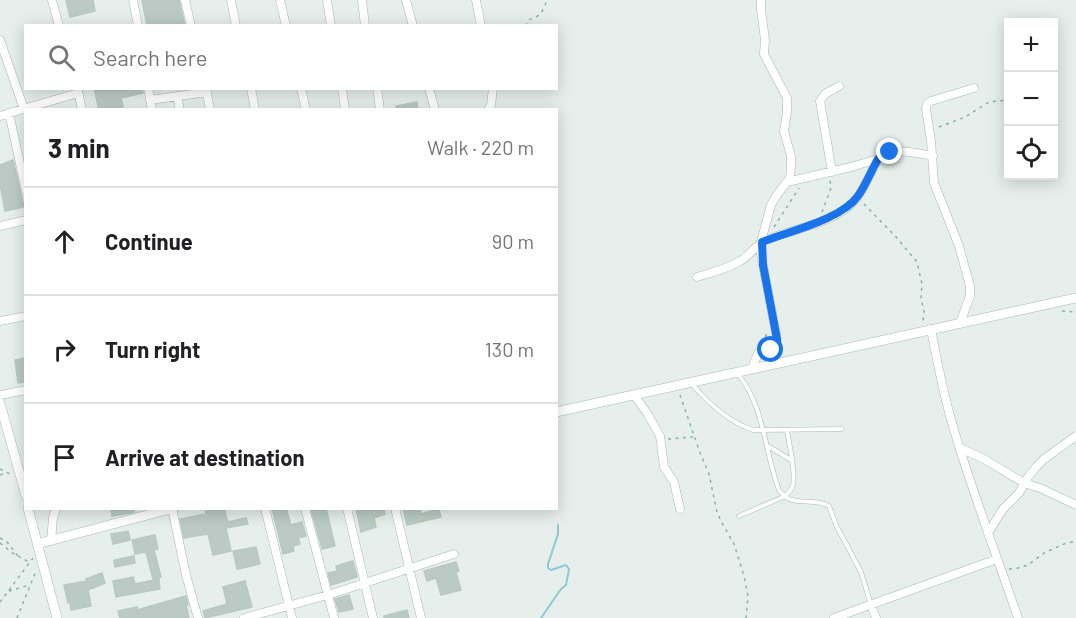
<!DOCTYPE html>
<meta charset="utf-8">
<style>
body{margin:0;font-family:Barlow,sans-serif;background:#f6f6f6;color:#202124}
.controls{position:absolute;right:18px;top:18px;display:grid;overflow:hidden;border-radius:0px;box-shadow:0 3px 15px #0003}
.controls button{width:54px;height:54px;display:grid;place-items:center;padding:0;border:0;border-bottom:2px solid #e0e0e0;background:#fff;color:#202124;font:30px sans-serif}
.stop{position:absolute;width:18px;height:18px;margin:-14px;border:4px solid #1a73e8;border-radius:50%;background:#fff}
.stop.end{background:#1a73e8;border-color:#fff;box-shadow:0 2px 6px #0008}
.list{margin:0;padding:0;list-style:none}
h2{display:flex;justify-content:space-between;align-items:center;height:78px;margin:0;padding:0 24px;font-size:26px}
h2 small{font-size:20px;font-weight:400;color:#757577}
.list li{display:grid;grid-template-columns:39px 1fr auto;gap:18px;align-items:center;box-sizing:border-box;height:108px;padding:0 24px;border-top:2px solid #e0e0e0}
.list b{display:block;font-size:22px;white-space:nowrap}
.list em{font-size:20px;font-style:normal;color:#757577}
.icon{flex:none;width:33px;height:33px;fill:none;stroke:currentColor;stroke-width:2;stroke-linecap:round;stroke-linejoin:round}
.map{position:relative;flex:none;width:1076px;height:618px;overflow:hidden}
.search{position:absolute;background:#fff;box-shadow:0 3px 15px #0003;left:24px;top:24px;width:534px;height:66px;display:flex;align-items:center;gap:15px;box-sizing:border-box;padding:0 21px;border-radius:0px;color:#757577;font-size:22px}
.panel{position:absolute;background:#fff;box-shadow:0 3px 15px #0003;left:24px;top:108px;width:534px;height:402px;border-radius:0px}
.map>svg:first-child{display:block}
.lines{fill:none;stroke-linecap:round;stroke-linejoin:round}
.stream{stroke:#8ec9d4;stroke-width:2}
.building{fill:#bbcac4;stroke:#b8c9c2;stroke-width:1.5}
.service-casing{stroke:#a8b8b2;stroke-width:5}
.minor-casing{stroke:#a8b8b2;stroke-width:9}
.tertiary-casing{stroke:#a8b8b2;stroke-width:10}
.path{stroke:#86b3a5;stroke-width:1.5;stroke-dasharray:3 4.5;stroke-linecap:butt}
.service{stroke:#fff;stroke-width:4}
.minor{stroke:#fff;stroke-width:8}
.tertiary{stroke:#fff;stroke-width:9}
.route{stroke:#1a73e8;stroke-width:8}
</style>
<div class="map">
<svg width="1076" height="618" viewBox="0 0 1076 618">
<rect width="100%" height="100%" fill="#e6efeb"/>
<g class="lines">
<path class="stream" d="M541,618L561,589L566,585L569,569L566,565L551,570L548,568V564L558,534V525"/>
</g>
<path class="building" d="M66,0H93L95,11L70,17Z
M142,0H179L185,26H147Z
M94,88H142L143,93L121,98L124,110H99Z
M417,102L418,110H396V106Z
M13,160L24,207L5,211L0,184V165Z
M26,358V382L18,383L15,360Z
M115,508H134V512L112,516L111,509Z
M205,508H224L228,522L246,518L248,524L226,528L231,551L213,555L208,534L184,538L180,519L206,514Z
M272,508H286L291,525L302,522L306,536L298,538L300,544L293,546L294,551L283,554Z
M311,508H326L335,546L322,549Z
M356,508H384L385,514L374,518L376,527L361,532Z
M403,508H420L421,514L439,509L441,517L407,525Z
M128,531L130,540L113,544L111,534Z
M155,535L158,549L154,550L161,577L153,579L146,552L135,554L132,540Z
M256,547L260,564L237,569L233,551Z
M134,556L135,563L115,567L114,560Z
M353,561L357,577L331,585L328,573L337,571L336,566Z
M456,562L459,571L456,572L461,590L441,595L436,578L427,581L424,571Z
M102,573L105,583L88,590L91,606L71,610L70,602L68,603L64,585L87,581L86,579Z
M133,577L135,584L159,579L160,589L116,597L113,581Z
M245,581L252,607L205,618L203,611L227,604L223,587Z
M349,595L353,609L339,612L335,599Z
M186,596L188,605H186L189,618H120L118,611L137,607V610Z
M407,610L409,618H384V616Z"/>
<g class="lines">
<g class="service-casing">
<path id="service" d="M737,373C765,406 764,451 779,490C792,509 811,496 829,506L836,525L861,572L871,605
M692,384C709,404 729,422 753,430L842,429
M768,446L791,460
M739,516L783,497C788,494 791,491 793,485C796,472 789,444 787,430"/>
</g>
<g class="minor-casing">
<path id="minor" d="M52,0L59,26
M133,0L138,26
M185,0L191,26
M231,0L236,26
M280,0L286,26
M327,0L331,26
M362,0L365,26
M406,0L413,26
M476,0L481,26
M0,40L24,109
M148,88L152,110
M206,88L210,110
M251,88L255,110
M301,88L306,110
M342,88L345,110
M377,88L380,110
M429,88L435,110
M78,91L82,110
M177,96L180,110
M150,100L207,92
M488,110L491,105L493,88
M9,113L26,191
M0,116L78,93
M832,172L820,101L825,94L839,86
M787,182L851,167L878,159
M0,226L26,220
M697,277C710,273 727,269 740,261C749,256 755,246 765,241C794,227 834,225 856,199C865,187 871,172 878,159C894,146 915,153 933,156
M0,321L26,316
M960,323L970,296V286L959,246L934,183L931,141L926,109L927,104L931,101L974,88
M931,329C937,361 943,392 952,423C971,489 996,553 1018,618
M752,369L758,353L764,350L774,349L776,346L777,339L763,265L761,255V242L771,205L776,196L790,178L791,166V156L784,131L787,112V98L764,54L765,40L761,9V0
M0,395L26,390
M634,395L647,413L660,436L664,467L674,482L680,509
M960,448L984,459L1024,483L1040,488L1076,505
M172,508L186,575L198,618
M265,508L292,618
M305,508L334,618
M347,508L373,618
M395,508L421,618
M988,533L1003,509L1019,493L1028,477L1037,466L1044,459L1076,436
M51,541L53,518L56,508
M871,605L876,618
M244,618L328,595L454,554
M834,618L997,559"/>
</g>
<g class="tertiary-casing">
<path id="tertiary" d="M0,403L26,496
M556,412L1076,298
M28,508L57,618
M37,544L174,508"/>
</g>
<path class="path" d="M526,26L528,20C541,16 542,13 547,0
M939,127L965,117L989,102L1008,100
M864,204L897,238L917,262L922,284L921,298L924,312L923,321
M822,212L831,188L830,180
M774,227L799,188
M1062,311L1076,312
M761,343L768,332
M680,395L699,450L709,474L717,512L721,521L734,544L744,576L748,596L746,618
M668,439L693,437
M0,469L10,474
M0,475L6,473
M0,538L7,542L18,556
M0,543L14,554L29,562
M1009,569L1018,568L1028,565L1044,553L1064,544L1076,541
M9,591L30,585
M0,602L33,558
M17,618L36,571"/>
<use href="#service" class="service"/>
<use href="#minor" class="minor"/>
<use href="#tertiary" class="tertiary"/>
</g>
<g class="lines">
<path class="route" d="M771,350L777,346V339L763,265L762,242C789,231 841,220 858,196C866,185 871,171 878,159L883,155L890,152"/>
</g>
</svg>
<div class="controls">
<button>+</button>
<button>−</button>
<button><svg class="icon" aria-label="locate" viewBox="0 0 24 24"><circle cx="12" cy="12" r="6"/><path d="M12 2v4M12 18v4M2 12h4M18 12h4"/></svg></button>
</div>
<div class="stop" style="left:771px;top:350px"></div>
<div class="stop end" style="left:890px;top:152px"></div>
<div class="search"><svg class="icon" aria-label="search" viewBox="0 0 24 24"><circle cx="10" cy="10" r="6"/><path d="M15 15l6 6"/></svg>Search here</div>
<section class="panel">
<h2>3 min<small>Walk · 220 m</small></h2>
<ul class="list">
<li><svg class="icon" aria-label="ahead" viewBox="0 0 24 24"><path d="M12 20V5M6 11l6-6 6 6"/></svg><div><b>Continue</b></div><em>90 m</em></li>
<li><svg class="icon" aria-label="right" viewBox="0 0 24 24"><path d="M7 20v-9h11M14 6l5 5-5 5"/></svg><div><b>Turn right</b></div><em>130 m</em></li>
<li><svg class="icon" aria-label="arrive" viewBox="0 0 24 24"><path d="M6 21V4h12l-3 4 3 4H6"/></svg><div><b>Arrive at destination</b></div></li>
</ul>
</section>
</div>
